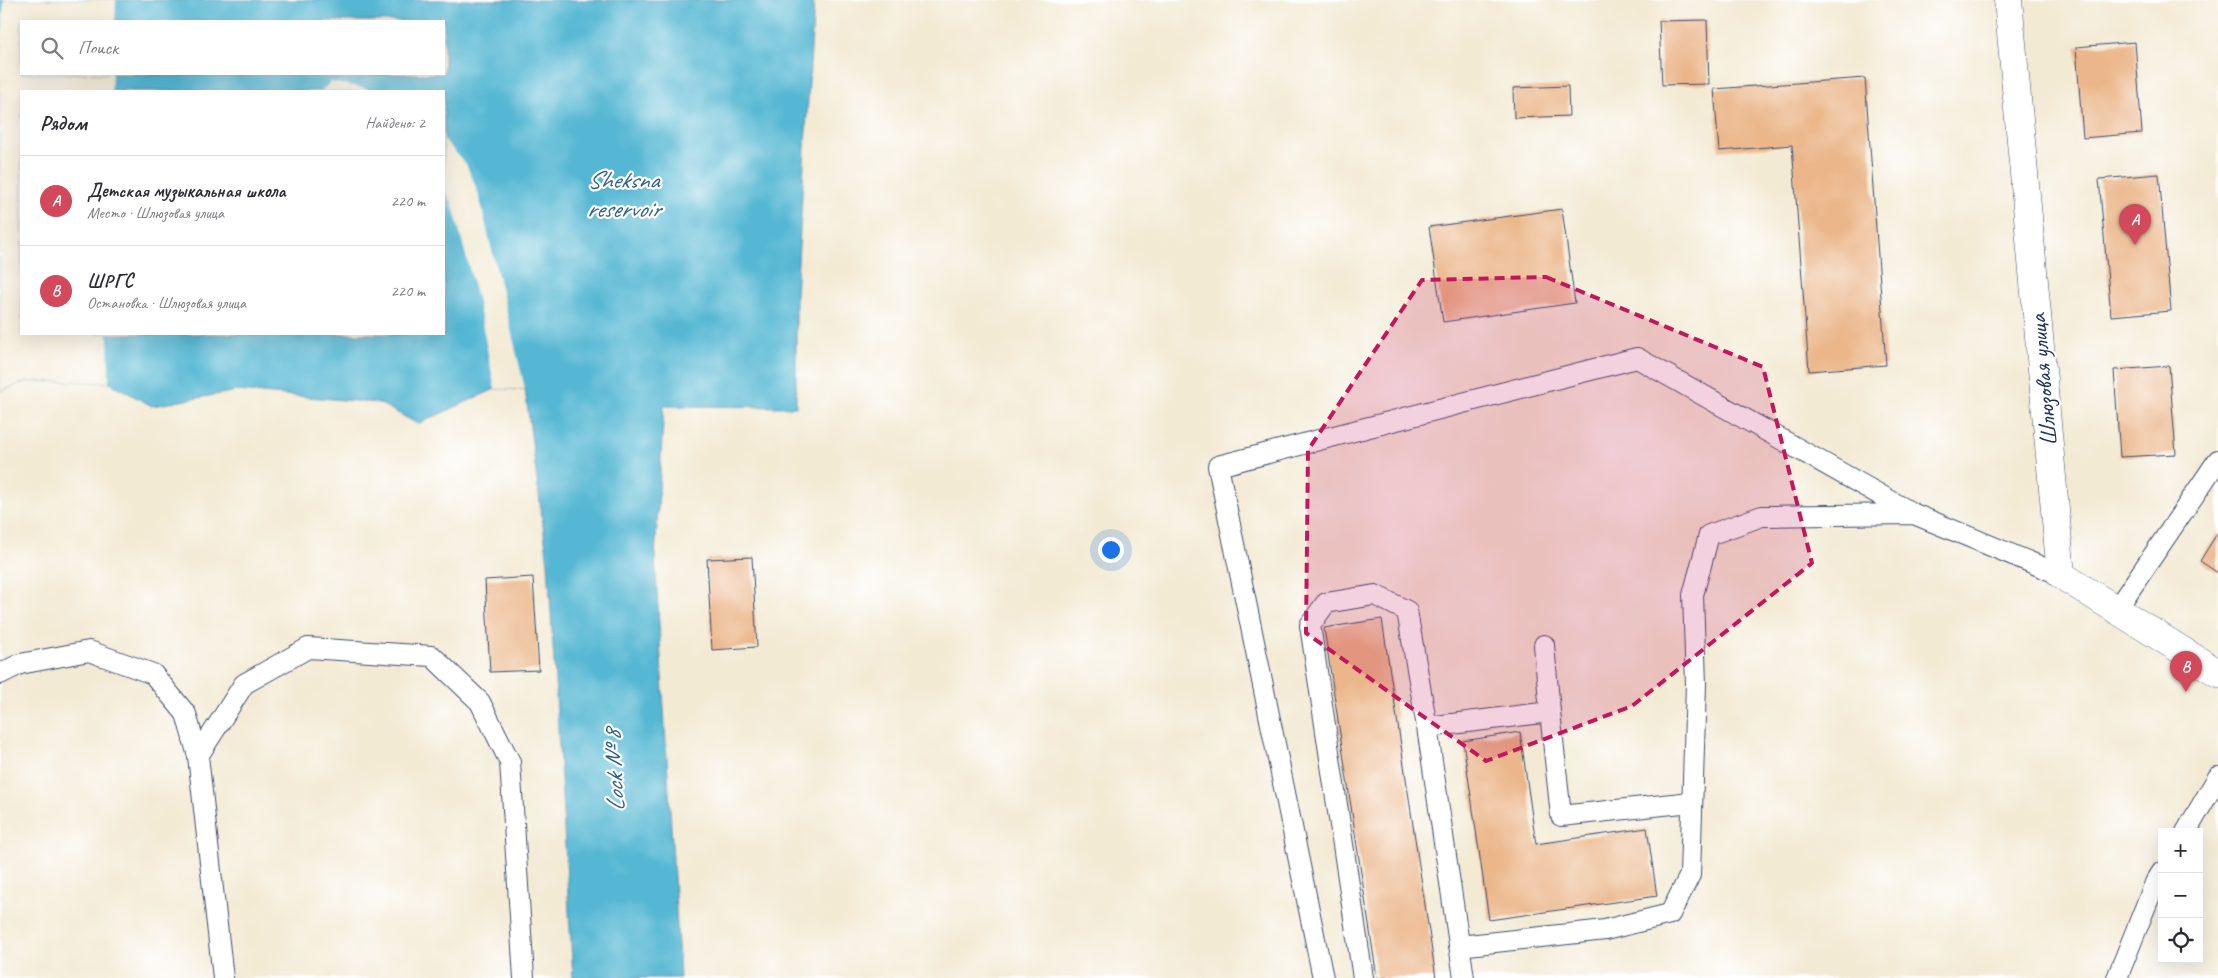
<!DOCTYPE html>
<html lang="ru">
<meta charset="utf-8">
<style>
body{margin:0;font-family:Caveat,sans-serif;background:#f2f2f3;color:#2b2b33}
.controls{position:absolute;right:15px;bottom:15px;display:grid;overflow:hidden;border-radius:0px;box-shadow:0 5px 20px #0002}
.controls button{width:45px;height:45px;display:grid;place-items:center;padding:0;border:0;border-bottom:1px solid #e1e1e2;background:#fff;color:#2b2b33;font:25px sans-serif}
.you{position:absolute;left:1110px;top:549px;width:18px;height:18px;margin:-12px;border:4px solid #fff;border-radius:50%;background:#1a73e8;box-shadow:0 0 0 8px #1a73e833}
.badge{display:grid;place-items:center;width:32px;height:32px;border-radius:50%;background:#d1495b;color:#fff;font-size:16px;font-weight:700}
.pin{position:absolute;translate:-50% -41px;filter:drop-shadow(0 1px 2px #0008)}
.pin::after{content:'';position:absolute;top:26px;width:18px;height:15px;background:inherit;clip-path:polygon(0 0,100% 0,50% 100%)}
.list{margin:0;padding:0;list-style:none}
h2{display:flex;justify-content:space-between;align-items:center;height:65px;margin:0;padding:0 20px;font-size:21px}
h2 small{font-size:16px;font-weight:400;color:#7c7c81}
.list li{display:grid;grid-template-columns:32px 1fr auto;gap:15px;align-items:center;box-sizing:border-box;height:90px;padding:0 20px;border-top:1px solid #e1e1e2}
.list b{display:block;font-size:19px;white-space:nowrap}
.list p{margin:0;font-size:16px;white-space:nowrap;color:#7c7c81}
.list em{font-size:16px;font-style:normal;color:#7c7c81}
.icon{flex:none;width:28px;height:28px;fill:none;stroke:currentColor;stroke-width:2;stroke-linecap:round;stroke-linejoin:round}
.map{position:relative;flex:none;width:2218px;height:978px;overflow:hidden}
.search{position:absolute;background:#fff;box-shadow:0 5px 20px #0002;left:20px;top:20px;width:425px;height:55px;display:flex;align-items:center;gap:12px;box-sizing:border-box;padding:0 18px;border-radius:0px;color:#7c7c81;font-size:19px}
.panel{position:absolute;background:#fff;box-shadow:0 5px 20px #0002;left:20px;top:90px;width:425px;height:245px;border-radius:0px}
.map>svg:first-child{display:block}
.water{fill:#54b7d3;stroke:#387398;fill-rule:evenodd}
.pier{fill:#f3ead4}
.building{fill:#ebb689}
.lines{fill:none;stroke-linecap:round;stroke-linejoin:round}
.lane-casing{stroke:#3b4b70;stroke-width:22}
.street-casing{stroke:#3b4b70;stroke-width:29}
.lane{stroke:#fff;stroke-width:20}
.street{stroke:#fff;stroke-width:28}
.marked{fill:#c2185b;fill-opacity:0.2;stroke:#c2185b;stroke-width:4;stroke-dasharray:10 6;stroke-linejoin:round}
.labels{text-anchor:middle;stroke-width:4.5;stroke-linejoin:round;paint-order:stroke}
.street-label{font-size:24px;fill:#1b2f5e;stroke:#fff}
.water-label{font-size:25px;font-style:italic;fill:#2f5f87;stroke:#fff}
</style>
<div class="map">
<svg width="2218" height="978" viewBox="0 0 2218 978">
<rect width="100%" height="100%" fill="#fff"/>
<filter id="ink" filterUnits="userSpaceOnUse"><feTurbulence type="fractalNoise" baseFrequency=".02" numOctaves="2"/><feDisplacementMap in="SourceGraphic" scale="10" xChannelSelector="R" yChannelSelector="G"/><feConvolveMatrix kernelMatrix="1 2 1 2 8 2 1 2 1" color-interpolation-filters="sRGB"/></filter>
<filter id="wash" filterUnits="userSpaceOnUse"><feTurbulence type="fractalNoise" baseFrequency=".0096" numOctaves="4" result="noise"/><feDisplacementMap in="SourceGraphic" scale="20" xChannelSelector="R" yChannelSelector="G"/><feGaussianBlur stdDeviation="1.12" result="paint"/><feColorMatrix in="noise" values="0 0 0 0 0 0 0 0 0 0 0 0 0 0 0 0 0 1.4 0 .05"/><feComposite in="paint" operator="in"/></filter>
<g filter="url(#wash)">
<rect width="100%" height="100%" fill="#f3ead4"/>
<path class="water" d="M0,0H814L796,295V407L664,406L655,557L680,978H573L548,563L525,389H495L418,424L379,403L237,391L152,406L108,382L27,381L0,391ZM21,21H444V74H21ZM21,91H444V334H21Z"/>
<path class="pier" d="M4,0H116L115,21H21V74H112L111,91H21V334H108L109,382L27,381L0,391V64Z
M331,82L365,88L370,91H321Z
M444,140L466,164L478,192L525,389H495L478,302L452,202L444,190Z"/>
<g id="blocks">
<path class="building" d="M1707,20L1709,84L1662,85L1659,21Z
M2135,42L2142,133L2083,138L2076,47Z
M1865,78L1886,365L1809,371L1792,145L1719,151L1714,89Z
M1568,86L1569,116L1514,118L1513,88Z
M2159,174L2171,311L2111,316L2099,179Z
M1562,209L1575,303L1443,322L1429,227Z
M2169,366L2176,454L2120,457L2114,370Z
M2218,532V573L2200,561Z
M752,557L757,647L712,650L707,559Z
M533,577L539,670L490,672L485,580Z
M1382,619L1436,978H1377L1324,628Z
M1520,732L1536,844L1647,828L1657,896L1489,920L1463,741Z"/>
</g>
</g>
<g filter="url(#ink)">
<use href="#blocks" fill-opacity="0" stroke="#3b4b70" stroke-width="1"/>
<g class="lines">
<g class="lane-casing">
<path id="lane" d="M2116,610L2218,460
M0,674L20,664L89,651L153,674L186,714L198,756
M1550,712L1561,816L1691,802
M1427,727L1550,712L1544,645
M2186,832L2218,777
M1459,946L1605,930L1670,914L1690,875L1696,684L1693,595L1709,535L1762,516L1912,514
M223,978L198,756L244,684L308,648L432,656L480,702L510,762L524,978
M1323,978L1218,466L1637,358L1914,514L2061,575
M1363,978L1310,625L1326,603L1375,595L1407,611L1427,727L1464,978
M2117,978L2155,883L2162,872"/>
</g>
<g class="street-casing">
<path id="street" d="M2008,0L2061,575L2218,673"/>
</g>
<use href="#lane" class="lane"/>
<use href="#street" class="street"/>
</g>
</g>
<path class="marked" d="M1546,277L1763,367L1812,563L1632,706L1486,761L1306,633L1308,450L1422,280Z"/>
<g class="labels">
<g class="street-label">
<text transform="translate(2043 380) rotate(-95)" y="8">Шлюзовая улица</text>
</g>
<g class="water-label">
<text x="623" y="188">Sheksna<tspan x="623" dy="29">reservoir</tspan></text>
<text transform="translate(613 771) rotate(-93)" y="9">Lock № 8</text>
</g>
</g>
</svg>
<div class="controls">
<button>+</button>
<button>−</button>
<button><svg class="icon" aria-label="locate" viewBox="0 0 24 24"><circle cx="12" cy="12" r="6"/><path d="M12 2v4M12 18v4M2 12h4M18 12h4"/></svg></button>
</div>
<div class="you"></div>
<div class="pin badge" style="left:2135px;top:245px">A</div>
<div class="pin badge" style="left:2186px;top:692px">B</div>
<div class="search"><svg class="icon" aria-label="search" viewBox="0 0 24 24"><circle cx="10" cy="10" r="6"/><path d="M15 15l6 6"/></svg>Поиск</div>
<section class="panel">
<h2>Рядом<small>Найдено: 2</small></h2>
<ul class="list">
<li><span class="badge">A</span><div><b>Детская музыкальная школа</b><p>Место · Шлюзовая улица</p></div><em>220 m</em></li>
<li><span class="badge">B</span><div><b>ШРГС</b><p>Остановка · Шлюзовая улица</p></div><em>220 m</em></li>
</ul>
</section>
</div>
